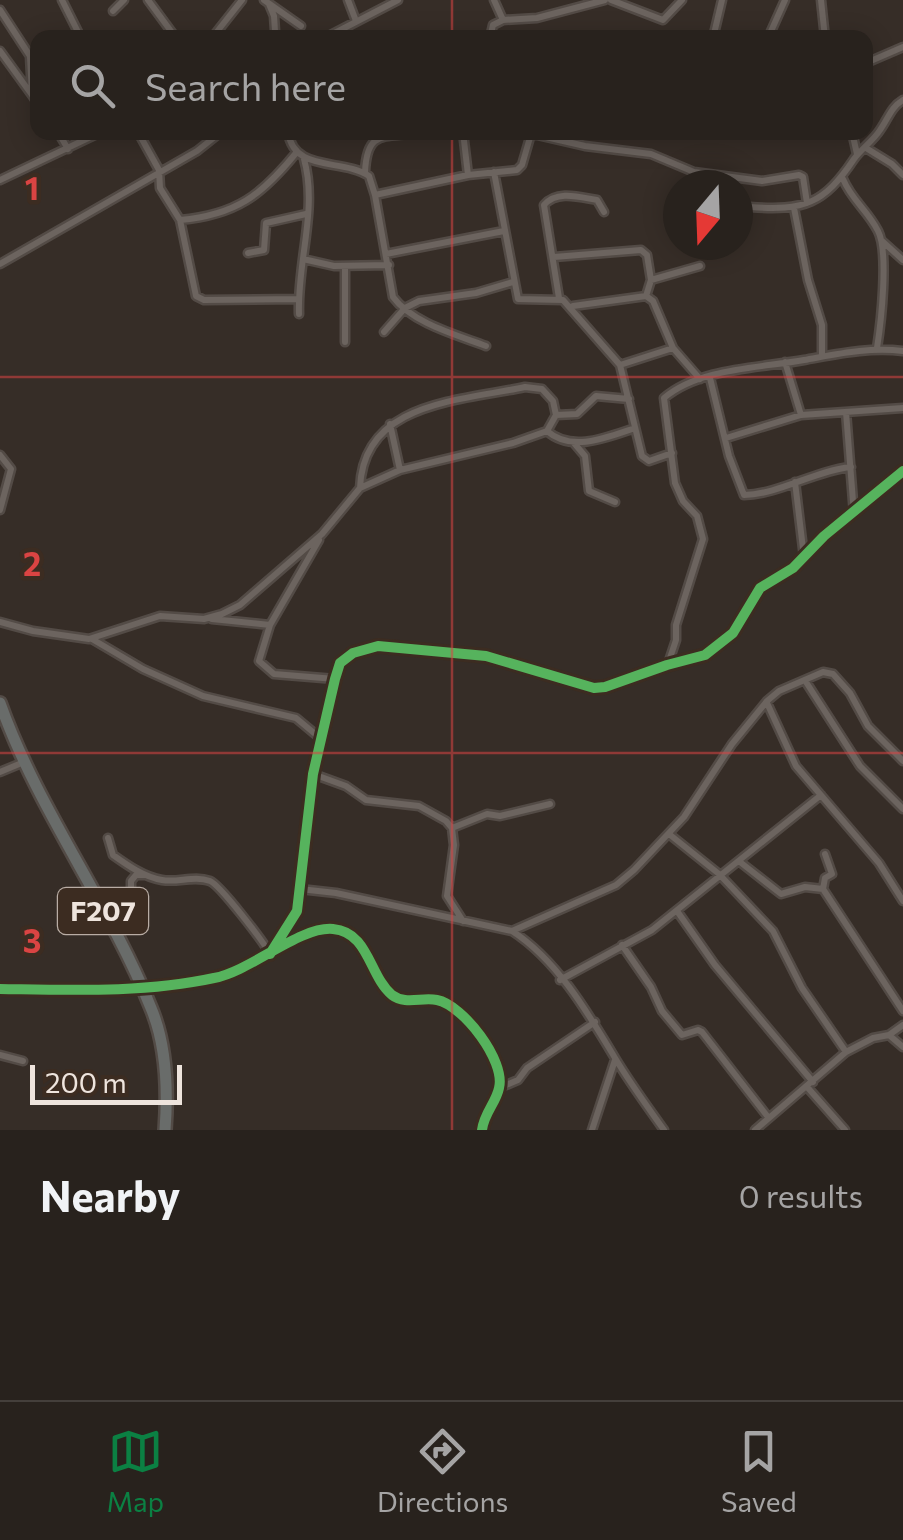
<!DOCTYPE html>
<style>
body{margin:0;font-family:Commissioner,sans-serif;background:#302a26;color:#f1f3f6}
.compass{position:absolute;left:663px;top:170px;width:90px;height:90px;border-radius:50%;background:#28221d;box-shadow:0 5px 25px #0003;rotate:199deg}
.scale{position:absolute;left:30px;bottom:25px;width:152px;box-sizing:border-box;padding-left:10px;border:5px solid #eee4dd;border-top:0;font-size:28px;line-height:35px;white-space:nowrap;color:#eee4dd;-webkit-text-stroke:8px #3c2c21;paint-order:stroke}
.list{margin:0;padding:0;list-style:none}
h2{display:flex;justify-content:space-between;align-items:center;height:130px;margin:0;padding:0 40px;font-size:42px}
h2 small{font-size:32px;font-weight:400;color:#a5a4a4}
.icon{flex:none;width:55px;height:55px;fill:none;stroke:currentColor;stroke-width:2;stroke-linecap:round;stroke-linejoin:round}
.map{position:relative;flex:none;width:903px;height:1130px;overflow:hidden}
.search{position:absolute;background:#28221d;box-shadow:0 5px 25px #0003;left:30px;right:30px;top:30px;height:110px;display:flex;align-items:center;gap:25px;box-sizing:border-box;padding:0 35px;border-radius:20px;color:#a5a4a4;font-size:38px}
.sheet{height:270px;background:#28221d}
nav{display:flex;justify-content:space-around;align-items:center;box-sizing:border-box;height:140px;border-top:2px solid #443f3b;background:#28221d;font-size:28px;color:#a5a4a4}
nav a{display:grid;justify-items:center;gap:5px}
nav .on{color:#0b8043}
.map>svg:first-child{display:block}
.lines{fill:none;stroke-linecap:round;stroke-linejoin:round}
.minor-casing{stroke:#534b46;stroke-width:11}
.primary-casing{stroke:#534b46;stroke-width:16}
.minor{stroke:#6c645f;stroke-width:6}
.primary{stroke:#696c6a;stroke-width:11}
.cycleway-casing{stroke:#3c2c21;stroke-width:16}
.cycleway{stroke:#56b35d;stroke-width:10}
.grid{fill:none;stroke:#da4443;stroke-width:2.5;stroke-opacity:0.55}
.labels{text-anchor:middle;stroke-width:9;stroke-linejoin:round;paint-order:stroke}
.shield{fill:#3c2c21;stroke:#b9ada5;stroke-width:2.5}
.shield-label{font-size:28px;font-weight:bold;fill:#eee4dd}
.grid-label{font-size:32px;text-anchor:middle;font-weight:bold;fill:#da4443;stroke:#3c2c21;stroke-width:9;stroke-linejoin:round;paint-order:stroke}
</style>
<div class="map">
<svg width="903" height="1130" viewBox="0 0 903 1130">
<rect width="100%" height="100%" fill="#362d27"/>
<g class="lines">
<g class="minor-casing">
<path id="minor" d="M62,0L81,38
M148,0L176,38
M264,0L301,26
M348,0L356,21
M494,0L503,20
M611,0L663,20L682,0
M821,0L825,38
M269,4L274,16L275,31
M0,10L30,56L32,95L38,104
M113,11L124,0
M212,38L242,0
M325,38L398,0
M490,38L493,25L503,20L537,18L605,0
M713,38L722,0
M768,38L785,0
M0,51L32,95L38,92
M866,63L903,47
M58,132L68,149
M138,132L159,170L160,188L180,220L196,296L204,300L299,299
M288,132C294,173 342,158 369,176L375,195L393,297C412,323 457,335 486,346
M463,132L468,175
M524,132L585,146L651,154L694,172L762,181L799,175L803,177L807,203
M852,132L857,154
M866,148L892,164L903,175
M365,172C367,127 386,139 423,132
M494,172L518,299L563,300L620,365L642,456L649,461L672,453
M843,179C851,199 868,211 878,231C889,252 881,323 877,348
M0,180L101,132
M375,195L468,175L517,170L522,165L531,134
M750,207C804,211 824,204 854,159C861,149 873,141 880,130C888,119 891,107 903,100
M794,208L808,280L822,325V354
M180,220C236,215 262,195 296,153
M882,241L903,260
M248,253L264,250L266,223L306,214
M386,254L504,231
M554,257L641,250L647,255L651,280
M303,259L334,266L389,265
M0,264L197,151L221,132
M345,266V342
M646,296L651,280L700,266
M559,298L544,205C557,190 579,197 597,200L604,212
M573,306L646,296L653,301L673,348L700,379
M299,314C297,262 318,209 304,159
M384,332L405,308L419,301L476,293L513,282
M785,362L801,415
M620,365L673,348
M710,378L729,456L744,495C780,494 814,471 851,467
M846,412L854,514
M556,415L577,414L596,396L629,399
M547,431C572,453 608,437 635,428
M726,438L801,415L903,408
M574,443L585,456L589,491L615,502
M0,455L11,469L0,510
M795,482L804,557
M360,488C363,402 459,401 525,387L542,389L553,401L556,415L547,431L513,443L400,470L390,424
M319,540L270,625L259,661L274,674L335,679
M212,619L270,625
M0,622L33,631L89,639L160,616L204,619L222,614L240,605L322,534L360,488L400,470
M92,639L143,669L203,696L296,718L320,738
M668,664L676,640V625L703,539L697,516L683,501L675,483L664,398C699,368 760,368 804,360C838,354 868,347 903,351
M806,682L860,766L903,809
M767,703L796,766L879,863L903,901
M0,772L24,762
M313,774L346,786L366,800L419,806L446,821L452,828L454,845L447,896L463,921
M452,828L487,814L500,816L550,804
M669,834L719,874L773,931L802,988L846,1052
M108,838L113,855C127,865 144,877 162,880C178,883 194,875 210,881C220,885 263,941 270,954
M825,854L832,874L825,878L823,889L903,1011
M740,862L781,894L805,887L823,889
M300,889L336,893L512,931C557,960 588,1013 615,1058C630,1083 647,1106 664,1130
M677,911L715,965L813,1082
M109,920L127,912L136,894L131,889V881L136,875H144
M512,931L616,885L634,870L684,817L732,744L767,701L779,691L823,672L833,674L850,693L868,726L903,761
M622,945L651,987L662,1011L682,1035L698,1030L702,1032L768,1117
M270,954L297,911L313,774L335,679L340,663L353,653L378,646L486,656L594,688L605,687L667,665L705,655L733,633L760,588L793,568L824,536L903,471
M560,980L652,930L821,795
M0,989C71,990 145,993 214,978C251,971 300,926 333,929C369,932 369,976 392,995C405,1005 422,997 437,1000C463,1005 506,1061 499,1088C496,1103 484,1113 482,1130
M889,1035L903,1047
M0,1055L23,1061
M499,1088L518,1080L527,1068L595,1022
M808,1088L845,1130
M592,1130L615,1060
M755,1130L846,1052L873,1038L889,1035L903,1025"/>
</g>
<g class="primary-casing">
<path id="primary" d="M0,703C38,810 109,903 151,1008C167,1046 168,1090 165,1130"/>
</g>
<use href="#minor" class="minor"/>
<use href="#primary" class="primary"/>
<g class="cycleway-casing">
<path id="cycleway" d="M270,954L297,911L313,774L335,679L340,663L353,653L378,646L486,656L594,688L605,687L667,665L705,655L733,633L760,588L793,568L824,536L903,471
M0,989C71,990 145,993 214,978C251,971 300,926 333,929C369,932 369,976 392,995C405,1005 422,997 437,1000C463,1005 506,1061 499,1088C496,1103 484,1113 482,1130"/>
</g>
<use href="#cycleway" class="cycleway"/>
</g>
<path class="grid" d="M452,0V38M452,132V1130M0,377H903M0,753H903"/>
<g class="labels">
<rect class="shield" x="58" y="888" width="90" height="46" rx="8"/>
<g class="shield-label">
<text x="103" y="921">F207</text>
</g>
</g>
<g class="grid-label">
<text x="32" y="200">1</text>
<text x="32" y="576">2</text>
<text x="32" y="953">3</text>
</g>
</svg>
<svg class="compass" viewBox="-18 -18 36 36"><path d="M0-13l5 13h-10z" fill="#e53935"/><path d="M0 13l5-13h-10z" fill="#a5a4a4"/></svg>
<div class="scale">200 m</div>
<div class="search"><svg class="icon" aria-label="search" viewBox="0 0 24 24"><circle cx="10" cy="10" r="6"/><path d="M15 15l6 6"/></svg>Search here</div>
</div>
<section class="sheet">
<h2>Nearby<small>0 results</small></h2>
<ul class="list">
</ul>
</section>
<nav>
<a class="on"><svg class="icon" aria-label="map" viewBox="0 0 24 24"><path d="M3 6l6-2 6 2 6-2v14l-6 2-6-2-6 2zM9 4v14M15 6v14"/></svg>Map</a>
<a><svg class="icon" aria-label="directions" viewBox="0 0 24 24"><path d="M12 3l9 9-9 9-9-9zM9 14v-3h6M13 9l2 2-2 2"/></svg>Directions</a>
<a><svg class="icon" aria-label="saved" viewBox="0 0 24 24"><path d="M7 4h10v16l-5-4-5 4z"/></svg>Saved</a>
</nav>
